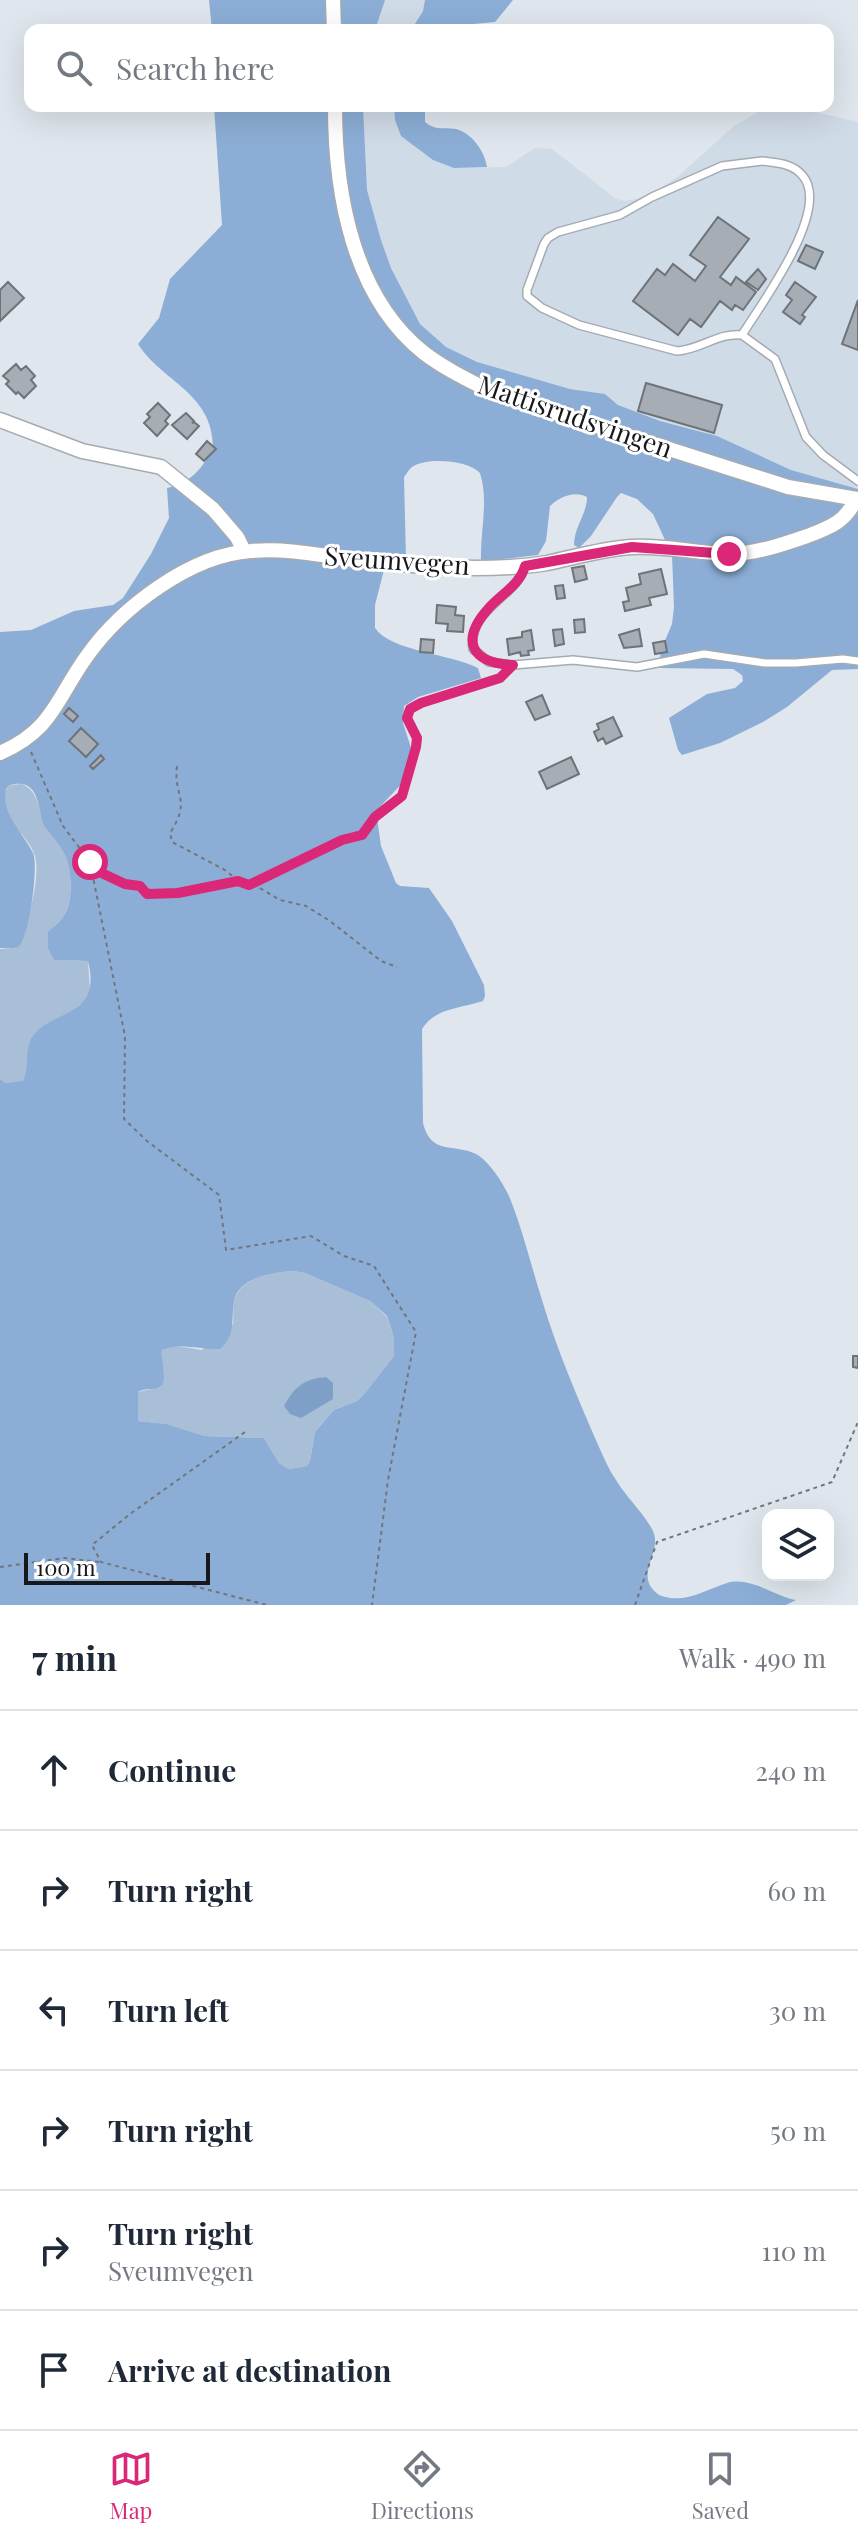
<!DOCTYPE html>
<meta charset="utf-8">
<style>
body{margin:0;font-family:"Playfair Display",serif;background:#f6f6f7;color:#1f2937}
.controls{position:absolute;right:24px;bottom:24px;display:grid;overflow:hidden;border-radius:16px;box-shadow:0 8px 32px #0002}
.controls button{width:72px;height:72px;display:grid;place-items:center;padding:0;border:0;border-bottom:2px solid #e0e1e3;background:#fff;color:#1f2937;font:40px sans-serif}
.scale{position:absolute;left:24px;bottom:20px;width:186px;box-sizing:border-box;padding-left:8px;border:4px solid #16181b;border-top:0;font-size:22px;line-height:28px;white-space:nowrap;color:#16181b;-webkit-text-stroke:6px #fff;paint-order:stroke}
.stop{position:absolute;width:24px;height:24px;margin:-18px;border:6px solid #db2777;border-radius:50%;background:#fff}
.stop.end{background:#db2777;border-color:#fff;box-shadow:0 2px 8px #0008}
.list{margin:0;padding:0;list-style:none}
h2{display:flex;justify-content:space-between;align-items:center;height:104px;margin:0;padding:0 32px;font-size:34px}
h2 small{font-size:26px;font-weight:400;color:#747a83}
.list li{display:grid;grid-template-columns:52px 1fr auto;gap:24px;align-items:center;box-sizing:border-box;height:120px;padding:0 32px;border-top:2px solid #e0e1e3}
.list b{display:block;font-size:30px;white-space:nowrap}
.list p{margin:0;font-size:26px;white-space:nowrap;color:#747a83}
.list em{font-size:26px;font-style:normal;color:#747a83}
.icon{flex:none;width:44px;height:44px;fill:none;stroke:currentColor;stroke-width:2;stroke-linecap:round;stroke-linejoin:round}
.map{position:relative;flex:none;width:858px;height:1605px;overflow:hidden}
.search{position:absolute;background:#fff;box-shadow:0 8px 32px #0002;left:24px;right:24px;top:24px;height:88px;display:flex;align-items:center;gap:20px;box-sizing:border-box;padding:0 28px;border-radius:16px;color:#747a83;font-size:30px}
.sheet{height:824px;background:#fff}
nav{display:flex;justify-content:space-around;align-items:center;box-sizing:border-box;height:112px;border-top:2px solid #e0e1e3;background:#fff;font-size:22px;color:#747a83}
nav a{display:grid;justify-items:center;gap:4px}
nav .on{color:#db2777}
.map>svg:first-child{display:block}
.built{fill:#d0dbe8}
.green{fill:#a9bed7}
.forest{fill:#8caed6;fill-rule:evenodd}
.water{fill:#7ea0c7}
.building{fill:#a7adb4;stroke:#6e7379;stroke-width:2}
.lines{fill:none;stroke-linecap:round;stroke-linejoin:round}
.service-casing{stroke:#a5abb1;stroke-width:10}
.minor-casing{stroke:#a5abb1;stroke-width:17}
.path{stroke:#72767b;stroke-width:2;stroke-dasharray:4 4;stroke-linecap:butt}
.service{stroke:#fff;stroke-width:7}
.minor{stroke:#fff;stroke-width:14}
.route{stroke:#db2777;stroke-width:10}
.labels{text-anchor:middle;stroke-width:6;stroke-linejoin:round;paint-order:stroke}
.street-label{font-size:26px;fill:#16181b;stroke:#fff}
</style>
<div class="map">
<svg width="858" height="1605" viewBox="0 0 858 1605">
<rect width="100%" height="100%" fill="#dfe6ed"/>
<path class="built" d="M385,0H425V6L411,30H375Z
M363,106H394L395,120L454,168L506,167L535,148L552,149L615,198L626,201L648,196L677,177L734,126L760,111L794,107L858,122V489L791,470L717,436L660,421L618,405L605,394L570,389L477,362L446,347L420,324L391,268L381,240L367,191Z"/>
<path class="green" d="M22,784C38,791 38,807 43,821C47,832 58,842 64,852C72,866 73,900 65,914C61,921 54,927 48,933V949L54,960L88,961L90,990L85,1001L28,1048V1072L23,1082L6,1083L0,1079V949L16,948C27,928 41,879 35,856C28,833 0,821 4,796C6,784 12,785 22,784Z
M294,1271L305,1273L370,1301L387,1317L394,1338V1356L365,1393L357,1401L334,1410L315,1432L310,1461L307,1466L289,1469L279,1463L264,1438L205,1436L167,1424L138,1421V1392L160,1387L164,1372L160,1361L162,1350C173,1343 189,1348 202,1350L233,1324C234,1316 232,1305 235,1298C244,1276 274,1272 294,1271Z"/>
<path class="forest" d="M209,0H385L375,30H212Z
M425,0H513L495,22C465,24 439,30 411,30L423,11Z
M214,106H363L367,190L381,240L391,268L420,324L446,347L477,362L570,389L605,394L618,405L660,421L717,436L791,470L858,489V669L832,670L787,707L763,722L720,743L682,755L678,750L669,718L707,694L735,688L743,681L742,675L733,669L659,668L661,650L672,624L674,607L672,555L653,514L637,499L621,493L617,497L591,536L579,548L574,545C574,527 587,514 587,497C575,490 559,497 550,506L546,541L538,555L487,561L481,560C480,531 489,501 480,473C468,460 427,457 412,467C409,469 406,475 404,477L406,559L385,566L375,605V628C390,651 451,654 478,668L481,678L418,697L404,706L403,723L412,751L411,774L376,811L381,846L396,883L400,886L429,888L452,921L484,985L485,996L483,1001C460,1009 436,1007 422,1029L423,1123C431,1156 454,1143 476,1154C489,1161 503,1183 509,1196C523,1231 531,1265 542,1300C557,1350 578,1399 599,1447C604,1458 609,1470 616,1480C626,1497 642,1511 652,1529C665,1552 631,1575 659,1595C684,1605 704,1590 727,1583C750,1576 774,1596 796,1600L786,1605H0V1079L6,1083L23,1081C30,1068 24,1052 31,1039C49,1008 103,1021 88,961L54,960L48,949V932C54,927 61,921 65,914C73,901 72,869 65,855C60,844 50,835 44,825C38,812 40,787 22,784C16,783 9,784 6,789C0,813 24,834 33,853C39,865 29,940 18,947C14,949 5,948 0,948V632L31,630L74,611L113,605L123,598L151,554L169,518L167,488C190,484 202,468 213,449C214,393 162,382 138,344L159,318L170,279L222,225ZM294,1271L305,1273L370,1301L387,1316L394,1338V1356L365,1393L357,1401L334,1410L315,1432L310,1461L307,1466L289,1469L279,1463L264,1438L205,1436L167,1424L138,1421V1392C145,1388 151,1390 158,1388C170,1383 160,1361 162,1350C178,1342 202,1350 220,1349C236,1336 231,1319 234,1301C239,1277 274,1272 294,1271Z
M394,106H425V122C435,131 444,127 456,129C472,133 485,152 487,167L454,168L433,160L401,136L395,120Z"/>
<path class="water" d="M326,1377L333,1383V1399L301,1418L290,1414L284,1406C294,1387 304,1379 326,1377Z"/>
<path class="building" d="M718,217L749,239L720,277L731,285L736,277L756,292L743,310L735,305L732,310L720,301L701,327L690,319L678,335L633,301L657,269L665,275L673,264L695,281L706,266L690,255Z
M806,245L823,252L815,269L798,261Z
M758,269L766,279L758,290L746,282Z
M8,282L24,298L0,321V290Z
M795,282L816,297L802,315L805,317L800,324L783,312L792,300L786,295Z
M858,300V350L842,344Z
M16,364L21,370L26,366L35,376L31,380L36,386L24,398L18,392L16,394L6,384L9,381L3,376Z
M646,383L722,405L714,433L638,411Z
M158,403L170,415L165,421L168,424L157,436L144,423L150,417L147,414Z
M186,413L194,421L192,423L194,422L199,426L187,439L172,425Z
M207,441L216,449L204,461L196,454Z
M584,566L587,579L575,582L572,568Z
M661,569L667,594L649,598L651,605L625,611L623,602L629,601L626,588L641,584L639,574Z
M563,585L565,598L557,599L555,586Z
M437,605L456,607L455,615L464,616L463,632L447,631L448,624L436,623Z
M584,619L585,632L575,633L574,620Z
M562,629L564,644L555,646L553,630Z
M639,629L642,646L624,648L619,635Z
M531,630L534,650L528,651L529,655L521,656L520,652L509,655L507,639L522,637V632Z
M421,639L434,640L433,653L420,652Z
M665,641L667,652L655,654L653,643Z
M542,695L550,714L535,720L526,702Z
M69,708L78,716L73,722L64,714Z
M613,717L622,736L606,744L603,738L598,741L594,732L599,729L597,724Z
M81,728L98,744L86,757L69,741Z
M101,755L104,759L93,769L90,766Z
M571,757L579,774L547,789L539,772Z
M853,1356H858V1368L853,1367Z"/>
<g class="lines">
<g class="service-casing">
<path id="service" d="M762,161C776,163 792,163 802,175C833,208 761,304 742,335C719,332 700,350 677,351L579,325L542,308L527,296V290L544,244L548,238L558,232L620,215L652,197L722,166Z
M742,335L775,359L806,437L823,455L858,481
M525,566C515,599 468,608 473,649L489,662L513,665L573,660L637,667L704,654L765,663H796L843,659L858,661"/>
</g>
<g class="minor-casing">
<path id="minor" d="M333,0L334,30
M335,106C335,192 352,296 424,353C445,369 470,381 494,393L788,487L858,499
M0,420L82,451L161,467L213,509L237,537L244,551
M0,753C53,730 56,699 87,656C121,608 190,555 251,551C285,548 320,555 354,560C394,564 434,567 475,568C499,568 524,567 547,563C575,557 602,549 631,547C664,545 695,553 728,554C756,554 784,544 810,535C831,527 846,521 856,499"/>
</g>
<path class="path" d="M31,752L63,826L90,862L125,1036L124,1119L147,1141L219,1195L226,1250L311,1236L344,1256L374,1266L416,1332L388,1480L372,1605
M177,766C173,797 192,799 170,833L172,842L225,870L236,879
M92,868L125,884L140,886L147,894L178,893L238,881L249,885L342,840L362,835L375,817L402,796L416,747L417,738L407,718L410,709L421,703L500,678L503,674
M253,884L280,900L306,906L330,921L381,961L397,967
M245,1432L130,1514L92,1545L101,1562L267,1605
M0,1567L64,1558L100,1562
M635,1605L657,1542L832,1482L858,1422"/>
<use href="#service" class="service"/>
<use href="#minor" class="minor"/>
</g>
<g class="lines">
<path class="route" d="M90,862L91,868L125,884L140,886L147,894L178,893L238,881L249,885L342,840L362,835L375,817L402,796L416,747L417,738L407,718L410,709L421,703L500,678L513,665C471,663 460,641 488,609C501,594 520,585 525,566L632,547L729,554"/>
</g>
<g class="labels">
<g class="street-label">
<text transform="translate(575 417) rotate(19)" y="9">Mattisrudsvingen</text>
<text transform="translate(397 561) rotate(4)" y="9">Sveumvegen</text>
</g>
</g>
</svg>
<div class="controls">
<button><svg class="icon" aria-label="layers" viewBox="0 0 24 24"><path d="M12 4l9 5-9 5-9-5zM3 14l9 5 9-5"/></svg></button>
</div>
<div class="scale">100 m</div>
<div class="stop" style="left:90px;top:862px"></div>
<div class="stop end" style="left:729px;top:554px"></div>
<div class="search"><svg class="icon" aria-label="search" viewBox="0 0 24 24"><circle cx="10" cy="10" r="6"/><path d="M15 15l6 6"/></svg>Search here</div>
</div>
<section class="sheet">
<h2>7 min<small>Walk · 490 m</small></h2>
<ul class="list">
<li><svg class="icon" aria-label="ahead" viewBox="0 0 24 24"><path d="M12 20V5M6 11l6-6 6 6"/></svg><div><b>Continue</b></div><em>240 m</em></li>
<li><svg class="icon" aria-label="right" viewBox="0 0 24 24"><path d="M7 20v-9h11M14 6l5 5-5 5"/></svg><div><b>Turn right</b></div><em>60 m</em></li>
<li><svg class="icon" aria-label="left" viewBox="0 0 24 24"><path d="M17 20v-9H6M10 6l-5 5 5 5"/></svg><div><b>Turn left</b></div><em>30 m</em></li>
<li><svg class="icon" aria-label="right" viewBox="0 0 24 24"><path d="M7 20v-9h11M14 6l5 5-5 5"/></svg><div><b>Turn right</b></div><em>50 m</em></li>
<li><svg class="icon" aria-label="right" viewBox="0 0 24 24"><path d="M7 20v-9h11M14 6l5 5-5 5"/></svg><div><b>Turn right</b><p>Sveumvegen</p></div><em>110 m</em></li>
<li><svg class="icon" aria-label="arrive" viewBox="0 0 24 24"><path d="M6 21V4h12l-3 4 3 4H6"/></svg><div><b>Arrive at destination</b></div></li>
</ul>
</section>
<nav>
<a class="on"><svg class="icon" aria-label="map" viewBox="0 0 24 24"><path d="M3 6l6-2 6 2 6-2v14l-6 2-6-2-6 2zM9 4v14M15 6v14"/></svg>Map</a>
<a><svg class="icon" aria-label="directions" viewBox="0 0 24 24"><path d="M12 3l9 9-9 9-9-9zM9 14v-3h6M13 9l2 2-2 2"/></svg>Directions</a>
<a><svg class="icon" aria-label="saved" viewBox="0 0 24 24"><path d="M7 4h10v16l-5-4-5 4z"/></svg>Saved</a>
</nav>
